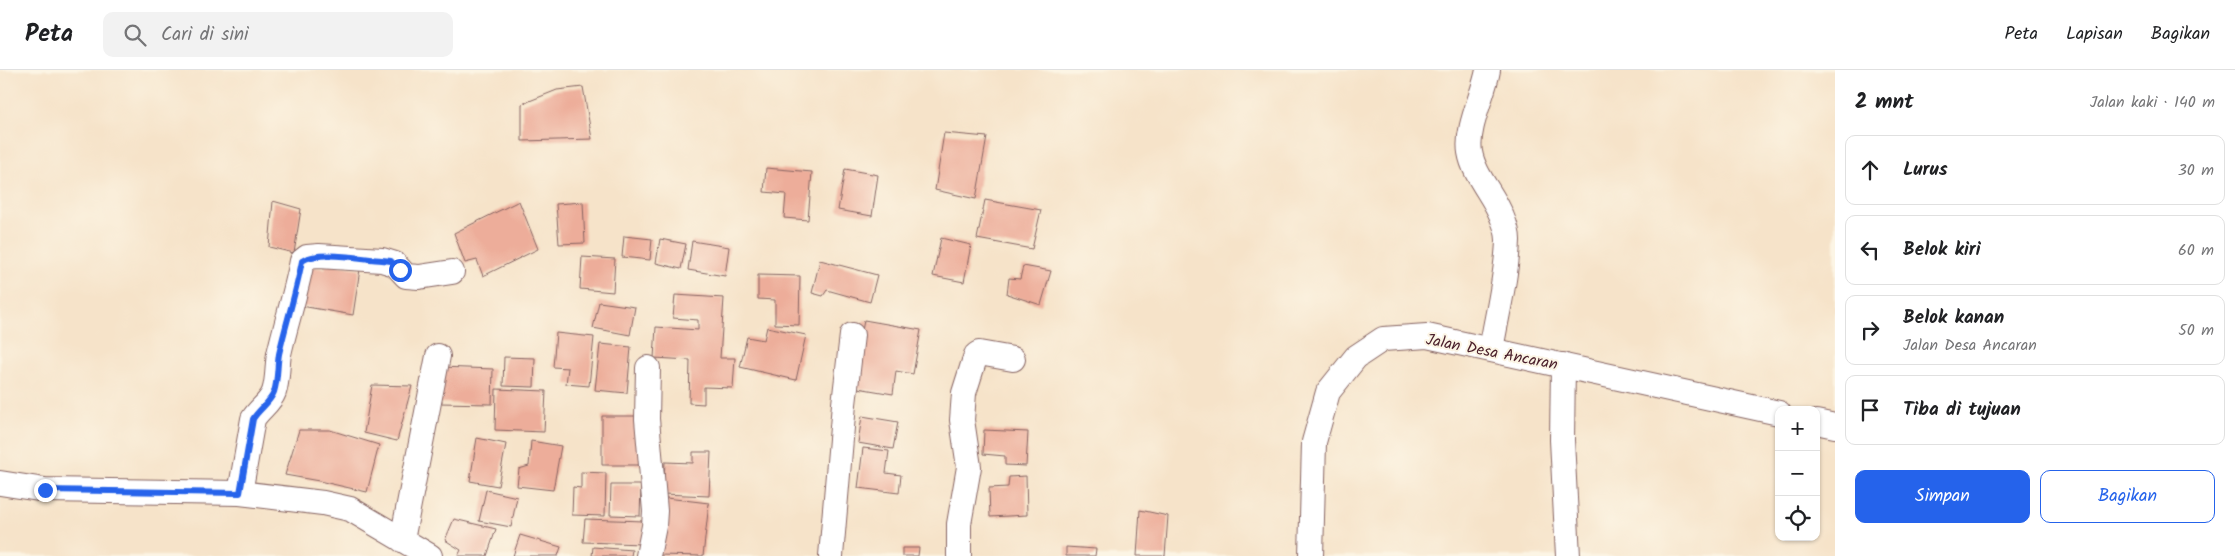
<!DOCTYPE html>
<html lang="id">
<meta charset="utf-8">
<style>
body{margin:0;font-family:Kalam,sans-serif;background:#f2f2f2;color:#202124}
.controls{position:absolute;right:15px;bottom:15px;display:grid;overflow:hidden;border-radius:10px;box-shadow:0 1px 4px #0004}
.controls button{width:45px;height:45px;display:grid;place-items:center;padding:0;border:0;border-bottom:1px solid #e0e0e0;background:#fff;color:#202124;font:25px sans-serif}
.stop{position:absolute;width:15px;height:15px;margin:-11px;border:4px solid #2563eb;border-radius:50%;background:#fff}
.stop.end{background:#2563eb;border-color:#fff;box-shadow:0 1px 5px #0008}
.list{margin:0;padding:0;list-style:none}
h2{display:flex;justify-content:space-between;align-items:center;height:65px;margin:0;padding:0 20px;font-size:21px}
h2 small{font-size:16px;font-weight:400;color:#757577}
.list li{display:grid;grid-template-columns:32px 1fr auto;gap:15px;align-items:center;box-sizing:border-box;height:70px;margin:0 10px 10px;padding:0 10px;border:1px solid #e0e0e0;border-radius:10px}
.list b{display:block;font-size:19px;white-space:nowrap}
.list p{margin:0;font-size:16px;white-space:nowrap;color:#757577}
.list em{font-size:16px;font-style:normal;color:#757577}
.actions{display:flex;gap:10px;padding:15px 20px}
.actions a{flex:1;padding:11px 0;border:1px solid #2563eb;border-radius:10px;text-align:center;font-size:18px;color:#2563eb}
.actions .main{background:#2563eb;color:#fff}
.icon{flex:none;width:28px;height:28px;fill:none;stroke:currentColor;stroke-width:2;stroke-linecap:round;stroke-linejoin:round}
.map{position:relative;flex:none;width:1835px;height:486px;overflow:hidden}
header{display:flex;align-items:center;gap:30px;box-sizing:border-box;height:70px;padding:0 25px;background:#fff;border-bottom:1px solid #e0e0e0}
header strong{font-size:24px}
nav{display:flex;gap:28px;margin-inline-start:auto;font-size:18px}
.search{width:350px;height:45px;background:#f2f2f2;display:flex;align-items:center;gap:12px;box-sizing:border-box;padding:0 18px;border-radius:10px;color:#757577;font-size:19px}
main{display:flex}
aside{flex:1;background:#fff}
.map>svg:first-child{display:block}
.building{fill:#edad9a}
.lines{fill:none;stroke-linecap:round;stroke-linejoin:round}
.street-casing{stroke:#866462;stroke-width:26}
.street{stroke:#fff;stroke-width:24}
.route{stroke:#2563eb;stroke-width:6}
.labels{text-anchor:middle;stroke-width:4;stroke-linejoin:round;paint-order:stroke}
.street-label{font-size:16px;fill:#4a1f2b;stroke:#fcf5e5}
</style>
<header>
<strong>Peta</strong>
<div class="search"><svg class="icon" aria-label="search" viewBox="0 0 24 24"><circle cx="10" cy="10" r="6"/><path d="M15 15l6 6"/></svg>Cari di sini</div>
<nav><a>Peta</a><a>Lapisan</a><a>Bagikan</a></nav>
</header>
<main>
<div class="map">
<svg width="1835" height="486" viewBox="0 0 1835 486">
<rect width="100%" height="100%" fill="#fcf5e5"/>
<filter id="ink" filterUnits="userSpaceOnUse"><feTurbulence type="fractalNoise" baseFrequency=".02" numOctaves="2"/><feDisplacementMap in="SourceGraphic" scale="10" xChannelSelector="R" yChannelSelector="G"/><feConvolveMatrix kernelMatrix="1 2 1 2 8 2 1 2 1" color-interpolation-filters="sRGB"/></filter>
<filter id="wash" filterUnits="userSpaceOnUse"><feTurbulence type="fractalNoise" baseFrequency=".0096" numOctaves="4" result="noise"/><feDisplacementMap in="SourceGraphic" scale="20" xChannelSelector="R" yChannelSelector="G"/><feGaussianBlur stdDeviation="1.12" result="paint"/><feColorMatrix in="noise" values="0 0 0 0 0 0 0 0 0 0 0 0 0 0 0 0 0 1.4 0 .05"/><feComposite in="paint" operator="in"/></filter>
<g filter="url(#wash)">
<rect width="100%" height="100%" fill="#f6e3c9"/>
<g id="blocks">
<path class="building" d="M583,17L592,69L522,71V34L557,20Z
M944,63L987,67L976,129L935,120Z
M766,98L812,102L808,150L784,148L786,124L764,122Z
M845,99L878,105L872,146L838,140Z
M985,130L1041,140L1032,179L977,169Z
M273,131L301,139L294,183L269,177Z
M519,131L538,179L483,206L477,190L465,193L454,163Z
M583,132L585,173L559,174L556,134Z
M624,166L652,169L650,190L622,187Z
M941,168L971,175L964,212L933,206Z
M660,169L686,174L681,199L656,193Z
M692,171L729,177L725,206L688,200Z
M582,187L615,189L613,222L580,219Z
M820,190L877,205L870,232L827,220L823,226L812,223Z
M326,193L360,199L353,245L301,236L308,196L325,199Z
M1023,196L1051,201L1041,235L1007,224L1009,208L1020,209Z
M758,205L800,206L799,255L775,254V230L758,229Z
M675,225L724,228L720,288H735L733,318L704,317V334L689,333L690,290L654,288L656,257L698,260V250L673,248Z
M599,232L635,237L630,265L593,258Z
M864,250L921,260L913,304L896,301L893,324L852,317Z
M767,257L806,265L796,310L740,297L747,267L764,270Z
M556,263L594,267L589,316L566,314L568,298L553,297Z
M600,274L631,277L627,323L595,320Z
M504,287L535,288L534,317L503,316Z
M440,297L493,299L492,334L439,333Z
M372,315L412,316L397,371L364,363Z
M496,319L546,321L544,362L495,360Z
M602,346H642L643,395H602Z
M862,346L898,352L893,379L858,373Z
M299,360H330L379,375L367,422L319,411L285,405Z
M984,360L1028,362L1026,396L1005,395V386L983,384Z
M477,368L506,374L498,416L470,411Z
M531,371L561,376L553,420L517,416L519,399L529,396Z
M863,378L889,381L886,403L901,405L899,423L858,418Z
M693,382H711L709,426L663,424L665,392L693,393Z
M581,402L606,403L605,446L572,445L573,417L581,418Z
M1026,406L1027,445L990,447L989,418L1008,417L1009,407Z
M611,415H641L640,446L610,445Z
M486,420L517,427L511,457L479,451Z
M666,428L709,433L703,486L659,485Z
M1140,440L1168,446L1165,486H1137Z
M454,449L496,459L487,486H458L461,480L445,470Z
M585,449L644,451L643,474L583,472Z
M520,465L561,477L558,486H513Z
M593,477L632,480L631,486H592Z
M1066,477L1096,479L1095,486H1066Z
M902,478H919L918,486H902Z"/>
</g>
</g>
<g filter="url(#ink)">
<use href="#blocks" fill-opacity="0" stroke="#866462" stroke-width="1"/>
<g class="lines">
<g class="street-casing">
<path id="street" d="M1488,0C1484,24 1466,58 1470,82C1474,106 1494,125 1502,147C1505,154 1508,163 1508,170C1507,206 1497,244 1491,280
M1563,295L1562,370L1568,486
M1816,352L1835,356
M0,413L45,420L240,423L323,433L350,439L430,486
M240,423L253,349C259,339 270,333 274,322C278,310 277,296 279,284C286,253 296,223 302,191L307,187L319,186L382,190L395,194L406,206L419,207L452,202
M402,470L438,286
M648,486L654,456L655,441L647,349L648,298
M831,486L844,334L852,265
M959,486V454L969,397L962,350L964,323L976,285L979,283L1013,289
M1311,486L1314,372L1328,322L1356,287L1383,269L1427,266L1779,343"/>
</g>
<use href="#street" class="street"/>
</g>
</g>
<g class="lines" filter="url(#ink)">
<path class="route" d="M45,420L240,423L253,349C259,339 270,333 274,322C278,310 277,296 279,284C286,253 296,223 302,191C318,180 362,189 382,190L391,191L400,200"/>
</g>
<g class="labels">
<g class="street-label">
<text transform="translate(1492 281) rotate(11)" y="6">Jalan Desa Ancaran</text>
</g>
</g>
</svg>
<div class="controls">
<button>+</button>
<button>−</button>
<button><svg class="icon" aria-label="locate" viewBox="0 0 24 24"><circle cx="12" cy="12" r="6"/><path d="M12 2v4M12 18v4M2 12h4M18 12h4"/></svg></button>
</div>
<div class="stop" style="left:400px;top:200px"></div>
<div class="stop end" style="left:45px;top:420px"></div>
</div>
<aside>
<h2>2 mnt<small>Jalan kaki · 140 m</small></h2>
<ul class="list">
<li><svg class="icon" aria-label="ahead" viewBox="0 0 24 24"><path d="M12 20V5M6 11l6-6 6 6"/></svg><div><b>Lurus</b></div><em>30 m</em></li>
<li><svg class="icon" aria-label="left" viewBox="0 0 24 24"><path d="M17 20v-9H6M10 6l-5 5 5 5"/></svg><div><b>Belok kiri</b></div><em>60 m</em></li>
<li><svg class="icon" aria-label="right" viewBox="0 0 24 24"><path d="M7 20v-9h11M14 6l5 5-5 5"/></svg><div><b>Belok kanan</b><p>Jalan Desa Ancaran</p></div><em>50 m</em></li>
<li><svg class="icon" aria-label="arrive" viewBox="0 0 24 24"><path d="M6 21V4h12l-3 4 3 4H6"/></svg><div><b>Tiba di tujuan</b></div></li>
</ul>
<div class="actions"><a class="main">Simpan</a><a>Bagikan</a></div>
</aside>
</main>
